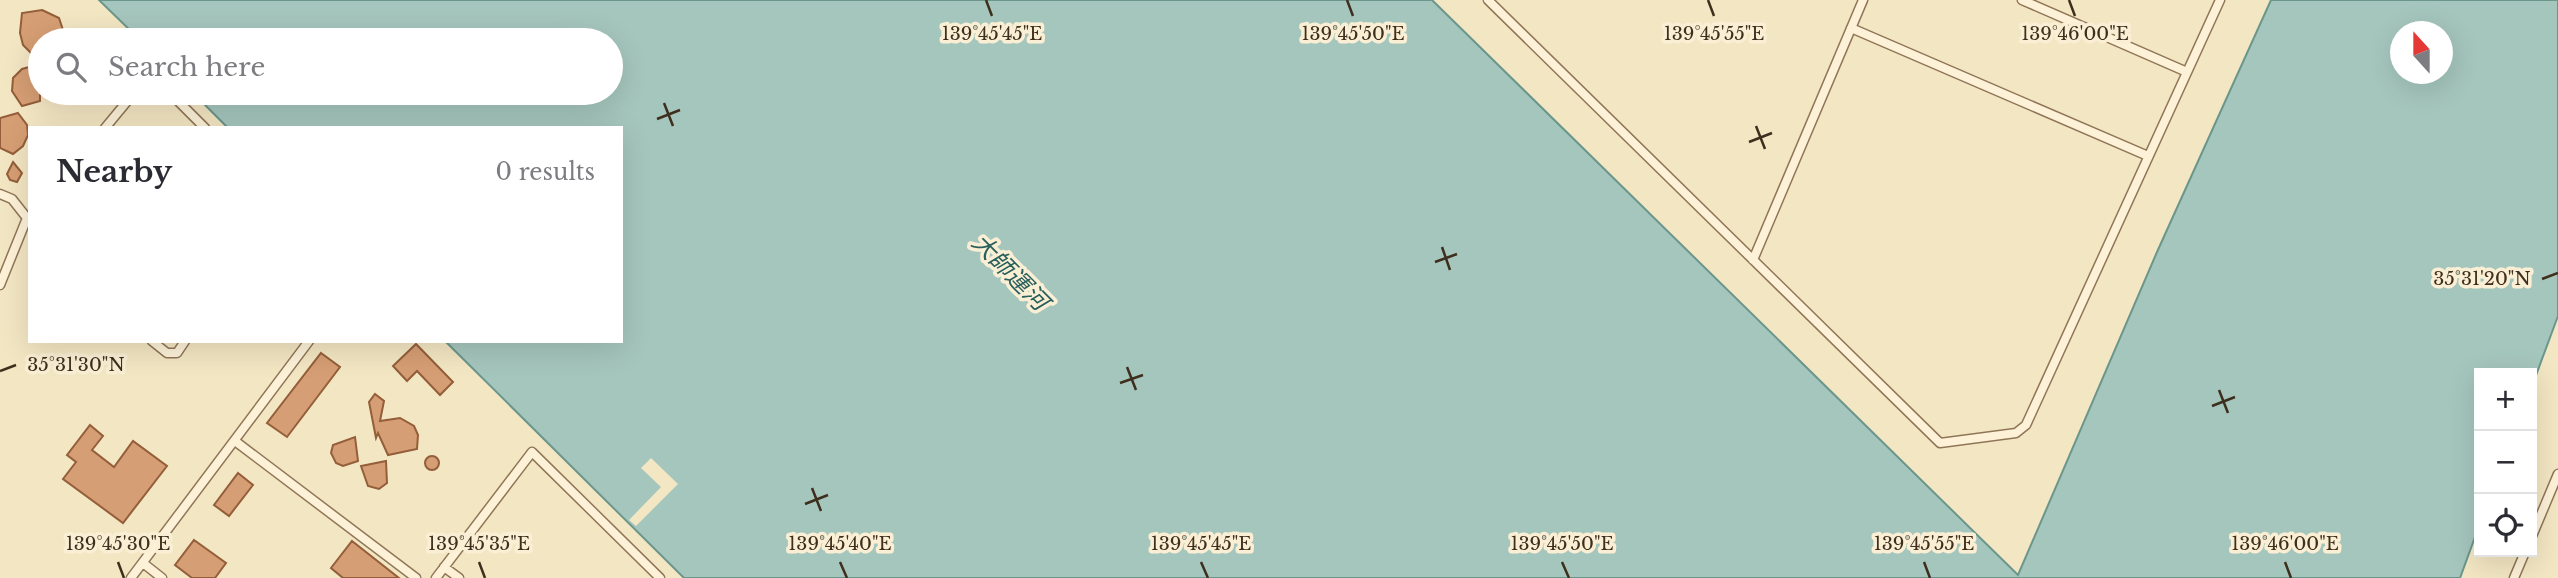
<!DOCTYPE html>
<meta charset="utf-8">
<style>
body{margin:0;font-family:"Libre Baskerville","Noto Sans JP",serif;background:#f2f2f3;color:#2b2b33}
.controls{position:absolute;right:21px;bottom:21px;display:grid;overflow:hidden;border-radius:0px;box-shadow:0 7px 28px #0002}
.controls button{width:63px;height:63px;display:grid;place-items:center;padding:0;border:0;border-bottom:2px solid #e1e1e2;background:#fff;color:#2b2b33;font:35px sans-serif}
.compass{position:absolute;left:2390px;top:21px;width:63px;height:63px;border-radius:50%;background:#fff;box-shadow:0 7px 28px #0002;rotate:339deg}
.list{margin:0;padding:0;list-style:none}
h2{display:flex;justify-content:space-between;align-items:center;height:91px;margin:0;padding:0 28px;font-size:30px}
h2 small{font-size:23px;font-weight:400;color:#7c7c81}
.icon{flex:none;width:38px;height:38px;fill:none;stroke:currentColor;stroke-width:2;stroke-linecap:round;stroke-linejoin:round}
.map{position:relative;flex:none;width:2558px;height:578px;overflow:hidden}
.search{position:absolute;background:#fff;box-shadow:0 7px 28px #0002;left:28px;top:28px;width:595px;height:77px;display:flex;align-items:center;gap:18px;box-sizing:border-box;padding:0 24px;border-radius:38px;color:#7c7c81;font-size:26px}
.panel{position:absolute;background:#fff;box-shadow:0 7px 28px #0002;left:28px;top:126px;width:595px;height:217px;border-radius:0px}
.map>svg:first-child{display:block}
.water{fill:#a5c6bd;stroke:#6b968c;stroke-width:2;fill-rule:evenodd}
.pier{fill:#f3e6c3}
.building{fill:#d69e74;stroke:#935e39;stroke-width:2}
.lines{fill:none;stroke-linecap:round;stroke-linejoin:round}
.service-casing{stroke:#907657;stroke-width:11}
.service{stroke:#fdf2d8;stroke-width:8}
.ticks{fill:none;stroke:#3e2e1d;stroke-width:2.5}
.labels{text-anchor:middle;stroke-width:7;stroke-linejoin:round;paint-order:stroke}
.water-label{font-size:24px;font-style:italic;fill:#2a605d;stroke:#faefd4}
.ticks-label{font-size:18px;text-anchor:middle;fill:#3e2e1d;stroke:#faefd4;stroke-width:7;stroke-linejoin:round;paint-order:stroke}
</style>
<div class="map">
<svg width="2558" height="578" viewBox="0 0 2558 578">
<rect width="100%" height="100%" fill="#f3e6c3"/>
<path class="water" d="M99,0H1432L2018,575L2157,252L2271,0H2558V316L2532,386V373H2479V526L2460,578H684L445,341H621V128H228L193,93H611V40H140ZM2400,32H2442V74H2400Z"/>
<path class="pier" d="M651,458L678,484L636,526L629,520L661,487L641,468Z"/>
<path class="building" d="M42,10L59,18L64,33L63,40H40V62L23,45L20,33L22,13Z
M40,64V101L22,106L12,91L13,78L22,69Z
M18,113L27,125L28,135L23,146L13,154L0,148V118Z
M13,162L22,173L17,182L10,180L7,174Z
M416,344L453,382L440,395L417,371L407,381L393,366Z
M321,353L340,367L287,437L267,423Z
M375,394L384,401L380,421L400,418L414,426L418,435L417,449L388,455L378,433L376,438L369,402Z
M90,425L103,436L92,450L114,467L133,441L167,466L123,523L63,479L76,462L67,455Z
M355,437L358,461L343,466L336,463L331,453L333,445Z
M425 463a7 7 0 1 1 14 0a7 7 0 1 1-14 0Z
M386,461L387,483L379,489L368,486L361,466Z
M238,473L253,485L229,516L214,505Z
M194,540L226,563L215,578H192L175,565Z
M352,541L399,578H343L331,568Z"/>
<g class="lines">
<g class="service-casing">
<path id="service" d="M1488,0L1940,443L2016,433L2026,425L2220,0
M2022,0L2187,72
M1851,28L2148,156
M170,93L205,128
M105,128L134,93
M0,194L12,199L27,218L0,285
M1753,260L1863,0
M152,341L167,353H177L185,341
M235,441L416,578
M2532,536L2558,474
M143,563L162,578
M444,567L459,578
M131,578L309,341
M436,578L532,452L660,578
M2514,578L2525,552"/>
</g>
<use href="#service" class="service"/>
</g>
<path class="ticks" d="M986,0L992,16M1347,0L1353,16M1708,0L1714,16M2069,0L2075,16M664,103L673,126M657,119L680,110M1756,126L1765,149M1749,142L1772,133M1442,247L1450,270M1435,262L1457,254M2542,279L2558,273M1127,367L1136,390M0,371L16,365M1120,383L1143,375M2219,390L2228,413M2212,406L2235,397M812,488L821,511M805,504L828,495M118,562L124,578M479,562L485,578M840,562L847,578M1201,562L1208,578M1562,562L1569,578M1924,562L1930,578M2285,562L2291,578"/>
<g class="labels">
<g class="water-label">
<text transform="translate(1010 272) rotate(45)" y="8">大師運河</text>
</g>
</g>
<g class="ticks-label">
<text x="992" y="40">139°45'45"E</text>
<text x="1353" y="40">139°45'50"E</text>
<text x="2075" y="40">139°46'00"E</text>
<text x="1714" y="40">139°45'55"E</text>
<text x="2482" y="285">35°31'20"N</text>
<text x="76" y="371">35°31'30"N</text>
<text x="118" y="550">139°45'30"E</text>
<text x="479" y="550">139°45'35"E</text>
<text x="840" y="550">139°45'40"E</text>
<text x="1201" y="550">139°45'45"E</text>
<text x="1562" y="550">139°45'50"E</text>
<text x="1924" y="550">139°45'55"E</text>
<text x="2285" y="550">139°46'00"E</text>
</g>
</svg>
<div class="controls">
<button>+</button>
<button>−</button>
<button><svg class="icon" aria-label="locate" viewBox="0 0 24 24"><circle cx="12" cy="12" r="6"/><path d="M12 2v4M12 18v4M2 12h4M18 12h4"/></svg></button>
</div>
<svg class="compass" viewBox="-18 -18 36 36"><path d="M0-13l5 13h-10z" fill="#e53935"/><path d="M0 13l5-13h-10z" fill="#7c7c81"/></svg>
<div class="search"><svg class="icon" aria-label="search" viewBox="0 0 24 24"><circle cx="10" cy="10" r="6"/><path d="M15 15l6 6"/></svg>Search here</div>
<section class="panel">
<h2>Nearby<small>0 results</small></h2>
<ul class="list">
</ul>
</section>
</div>
